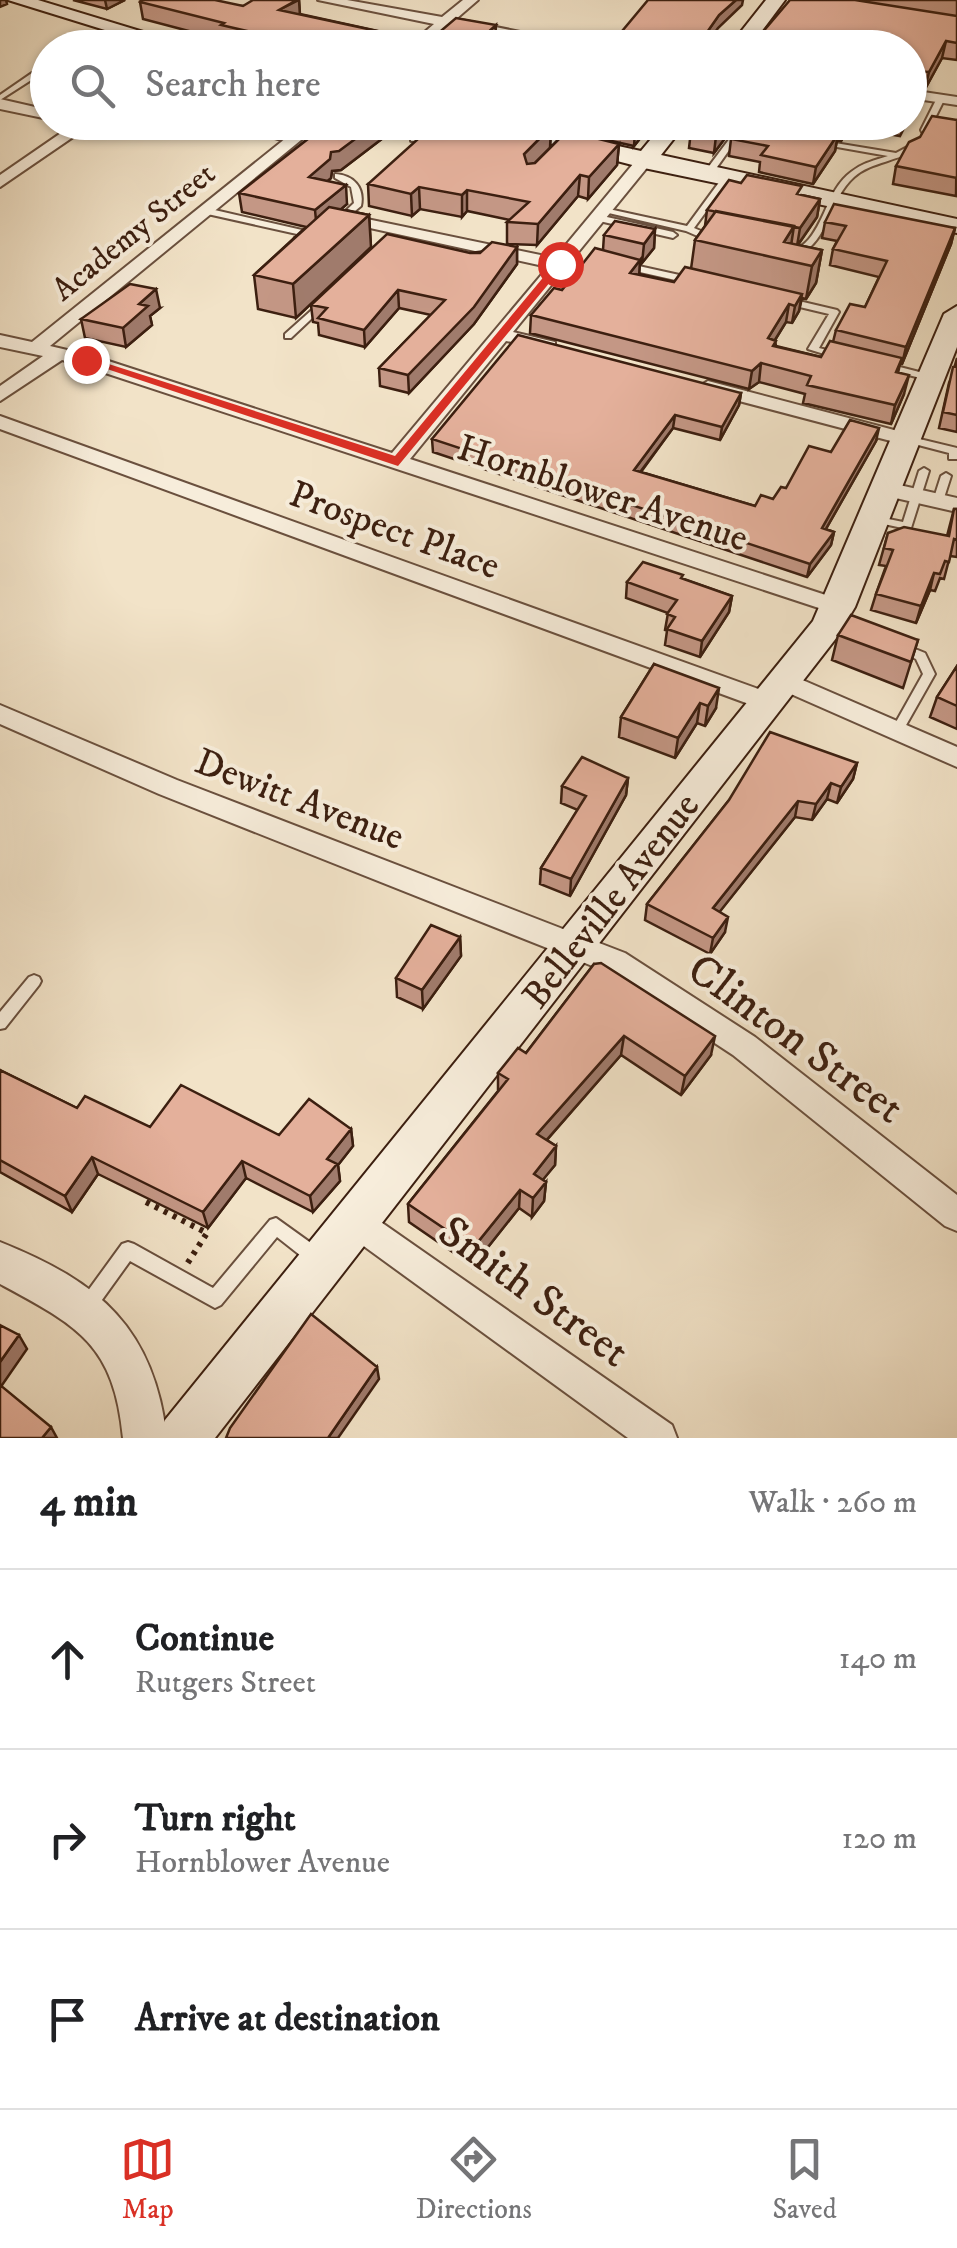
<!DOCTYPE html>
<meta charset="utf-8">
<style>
body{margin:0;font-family:"IM FELL DW Pica",serif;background:#f6f6f6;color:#202124}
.stop{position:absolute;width:30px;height:30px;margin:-22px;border:8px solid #d93025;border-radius:50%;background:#fff}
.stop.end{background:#d93025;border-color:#fff;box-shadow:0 2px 10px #0008}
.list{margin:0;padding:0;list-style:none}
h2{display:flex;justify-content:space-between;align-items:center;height:130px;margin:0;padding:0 40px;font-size:42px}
h2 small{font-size:32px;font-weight:400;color:#757577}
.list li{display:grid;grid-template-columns:65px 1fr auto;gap:30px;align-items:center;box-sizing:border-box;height:180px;padding:0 40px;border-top:2px solid #e0e0e0}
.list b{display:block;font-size:38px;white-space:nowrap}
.list p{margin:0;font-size:32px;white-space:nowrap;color:#757577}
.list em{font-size:32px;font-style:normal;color:#757577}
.icon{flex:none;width:55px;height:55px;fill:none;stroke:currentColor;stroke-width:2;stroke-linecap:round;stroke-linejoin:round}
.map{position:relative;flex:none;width:957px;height:1438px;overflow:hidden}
.search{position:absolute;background:#fff;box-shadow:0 2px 8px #0004;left:30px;right:30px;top:30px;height:110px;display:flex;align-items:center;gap:25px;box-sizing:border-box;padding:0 35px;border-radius:55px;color:#757577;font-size:38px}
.sheet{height:670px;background:#fff}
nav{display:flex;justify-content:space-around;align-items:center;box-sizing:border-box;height:140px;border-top:2px solid #e0e0e0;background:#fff;font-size:28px;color:#757577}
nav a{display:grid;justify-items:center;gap:5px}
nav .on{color:#d93025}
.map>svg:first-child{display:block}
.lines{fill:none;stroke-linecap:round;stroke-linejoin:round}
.service-casing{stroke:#6a503e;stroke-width:4}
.minor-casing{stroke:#6a503e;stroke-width:4}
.tertiary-casing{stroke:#6a503e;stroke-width:4}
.secondary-casing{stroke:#3c1f10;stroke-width:4}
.path{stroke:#3c1f10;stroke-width:6;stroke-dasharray:4 6;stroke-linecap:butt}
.service{fill:#f7eddb;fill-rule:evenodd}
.minor{fill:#f7eddb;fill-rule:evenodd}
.tertiary{fill:#f7eddb;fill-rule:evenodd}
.secondary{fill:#f7eddb;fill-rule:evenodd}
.wall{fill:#c49785;stroke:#3c1f10;stroke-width:2.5;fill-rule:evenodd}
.shaded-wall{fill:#a07b6c;stroke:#3c1f10;stroke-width:2.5}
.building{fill:#e4b09b;stroke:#3c1f10;stroke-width:2.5}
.route{fill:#d93025}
.labels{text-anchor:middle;stroke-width:8;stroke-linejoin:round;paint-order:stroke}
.far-street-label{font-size:32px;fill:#3c1f10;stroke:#f7eddb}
.street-label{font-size:38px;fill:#3c1f10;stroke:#f7eddb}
.near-street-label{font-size:45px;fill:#3c1f10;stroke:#f7eddb}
</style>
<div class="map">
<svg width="957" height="1438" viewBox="0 0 957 1438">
<rect width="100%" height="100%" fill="#f2e3c8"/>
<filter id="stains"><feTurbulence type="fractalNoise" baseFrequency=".002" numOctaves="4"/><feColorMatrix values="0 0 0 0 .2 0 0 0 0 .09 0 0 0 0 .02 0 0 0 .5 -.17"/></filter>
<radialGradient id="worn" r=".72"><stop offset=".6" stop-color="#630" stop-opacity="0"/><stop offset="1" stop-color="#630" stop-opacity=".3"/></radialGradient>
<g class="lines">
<g class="service-casing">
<path id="service" d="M32,73L39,75L0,100V95Z
M938,96L945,98L929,130L922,132L921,130Z
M215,122H229L297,141L293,143Z
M428,122H436L417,141H411V137Z
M742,122H749L710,177H704V173Z
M817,140L896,153L911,145L918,147C899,162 872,161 854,177C828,200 830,242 795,257L791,254C797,249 804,245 809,239C826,219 829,188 851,172C862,163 875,160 888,156L820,144L816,142Z
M335,174C353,175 365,187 361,206L338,225L334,222L354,203L351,187L335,178Z
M723,177L730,179L694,228L715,237V241H709L686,231L600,211L604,208L687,226Z
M206,208L302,230L306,233L298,247L295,248L291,245L297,234L203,213L202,211Z
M598,215L673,232L677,235L673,238L595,220L594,218Z
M625,263L693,278L697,281L693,284L622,268V264Z
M786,298L837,310L839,312L819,348L843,354V358H837L808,349L829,314L783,303V299Z
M323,300L326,301V305L291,338H285V334Z
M884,363L935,376L937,378L932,381L881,368V364Z
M907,436L957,448V459H949V453L903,441L902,439Z
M924,468L929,471L911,528L907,529L870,521L869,519L874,516L903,522L919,471Z
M946,473L951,476L943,501L942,503H934L933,501L941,476Z
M898,642L925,653L935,674L901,734L897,736L891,731L923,674L916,659L894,649L892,646Z
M34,975L39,977L41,981L39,985L5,1028L0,1029V1012L29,977Z
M276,1218L322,1251L324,1257L322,1263L316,1265L310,1263L277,1237L221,1305L215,1308L130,1261L94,1311L88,1314L82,1311L79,1305L82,1299L122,1244L128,1242L134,1244L213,1288L270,1220Z"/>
</g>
<g class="minor-casing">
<path id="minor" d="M318,0H347L442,17L463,0H478L456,19L600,48H567L448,26L422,48H406L434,24Z
M910,90L957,97V105L910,98Z
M0,99L48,110V119L0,109Z
M77,122H95L0,187V175Z
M306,122H323L50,346L93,356L392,453L548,267L338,221V213L555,258L638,158H650V164L513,332L555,342V350L506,341L410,459L847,602L851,607L847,612H831L81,365L62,360L0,401V386L43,356L0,347V335L32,342Z
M708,381L913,435L916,439L906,445L701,391L698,387Z
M0,416L775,695L778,701L766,710L757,707L0,429Z
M886,482L957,498V512L878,494L875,489Z
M784,672L957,747V767L775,687L772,681L775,675Z
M0,705L177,780L625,953L755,1037L957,1195V1231L945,1226L733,1055L605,971L159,794L0,724Z
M355,1204L672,1425L677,1438H628L343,1231L338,1220L343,1209Z"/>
</g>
<g class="tertiary-casing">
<path id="tertiary" d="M0,1242C100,1282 154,1328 167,1438H123C114,1344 78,1326 0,1284Z"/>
</g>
<g class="secondary-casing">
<path id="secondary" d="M8,0H38L196,48H163Z
M766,0H785L749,48H728Z
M466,122H508L641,151L665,122H687L661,155L957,219V233L644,168Z
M957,306V347L855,607L837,637L215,1438H157L165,1420L813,621L944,314Z"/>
</g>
<path class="path" d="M146,1202L207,1233L187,1264"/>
<use href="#service" class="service"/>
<use href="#minor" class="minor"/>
<use href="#tertiary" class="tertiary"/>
<use href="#secondary" class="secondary"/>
</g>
<path class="wall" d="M73,0H125L107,9Z
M299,0L300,14L428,42L495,43L491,48H244L223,43V40L143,19L140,2L243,6Z
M790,0H957V60L942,58L925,89L921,88L918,103L910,118V48Z
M957,120L956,196L893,184L896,166Z
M404,122L341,170L332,171L331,178L328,181L347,204L341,209L369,215L371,247L296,318L258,309L254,275L306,227L242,212L239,193L318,131V123Z
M550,122H653L634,146L576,133L619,144L617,165L588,199L578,196L537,245L507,244V222L510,220L467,211L462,217L420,209L412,216L369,206L368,184L528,132L550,126ZM551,128L567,131L550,148Z
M737,122L714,153L689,148L691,131Z
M743,122H907L900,136L859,129L848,130L841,141L837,140L835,151L813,184L759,172L760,162L729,156L731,139Z
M801,195L820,199L817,217L798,245L822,250L816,283L806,299L802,298L799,311L792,323L786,322L775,340L776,346L821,357L833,342L836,330L865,307L879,277L830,265L833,249L837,241L822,238L825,222L955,228L951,244L902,364H900L898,373L904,394L891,424L803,403L805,394L759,382L749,389L530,333L531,315L562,290L603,250L604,235L655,229L654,248L642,263L640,262L639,274L674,282L691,269L695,240L705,226L707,210Z
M517,247V264L474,324L409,393L380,386L379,368L431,315L399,308L365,347L319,335L318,323L313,322L311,305L470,253Z
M160,308L150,316L152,325L126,347L85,338L81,319Z
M957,358V432L939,428L949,383L957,366L955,365Z
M741,393L739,405L720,440L673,428L641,472L755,506L773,499L831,452L876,441L826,529L834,532L831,545L807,577L433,452L432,439Z
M954,509H957V557L950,556L944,579L940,578L935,591L930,590L916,623L871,610L876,594L886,566L879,565L888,533L947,536Z
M683,579L732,596L729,612L700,657L665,645L667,631L665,630L668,613L626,598L627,582Z
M838,635L918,640L903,688L832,660Z
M654,664L716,708L705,726L697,723L675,758L619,737L621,717Z
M957,666V729L930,717L937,697Z
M857,763L853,779L837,803L827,799L812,820L795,817L719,912L725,932L710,954L645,920L647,904L729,800Z
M628,778L626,795L570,896L540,884L541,868L578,810L561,803L562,786Z
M460,937L461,956L423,1009L397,997L396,978Z
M594,964L711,1055L681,1095L621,1055L547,1140L556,1146L555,1165L542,1180L546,1182L544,1201L532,1217L519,1208L473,1266L409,1222L408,1204L498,1091V1073L526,1053Z
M0,1070L77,1108L150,1127L279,1135L351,1129L353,1146L338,1165L340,1181L313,1212L246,1178L208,1228L98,1174L72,1212L0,1172Z"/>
<path class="shaded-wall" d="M0,0H6L7,4L0,7Z
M105,0H125L107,9Z
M299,0L300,17L279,10Z
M736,0H743L742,5L718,28L704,48H696L719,15Z
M496,25L495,43L491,48H471Z
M946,41L942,58L925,89L929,72Z
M921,86L918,103L910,118V108Z
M378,122H404L341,170L332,171L331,178L311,196L309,177L331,152Z
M643,122H653L634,146L635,132Z
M726,122H737L714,153L716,136Z
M845,122H860L859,129L848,130L841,141Z
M551,127L550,148L523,175L524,154Z
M838,134L835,151L813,184L816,167Z
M619,144L617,165L588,199L589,177Z
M580,175L578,196L537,245L538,224Z
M346,185L347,204L317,230L315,210Z
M419,187L420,209L412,216L411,194Z
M467,190V211L462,217V195Z
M820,199L817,217L797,246L800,228Z
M369,215L371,247L296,318L293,284Z
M794,226L789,259L784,242Z
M955,228L951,244L902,364L906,347Z
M655,229L654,248L642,263L644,244Z
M517,247V264L474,324L409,393L408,375Z
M822,250L816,283L806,299L812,266Z
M640,260L639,277L630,273Z
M156,289L160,308L150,316L152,325L126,347L123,328L139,304Z
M398,290L399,308L365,347L364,330Z
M802,294L799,311L792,323L795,306Z
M789,304L786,322L765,356L768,338Z
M761,363L759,382L749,389L752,371Z
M909,375L904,394L891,424L895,405Z
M741,393L739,405L720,440L722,427Z
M675,415L673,428L632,483L634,470Z
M879,428L876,441L819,541L822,528Z
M834,532L831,545L807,577L810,564Z
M934,573L930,590L916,623L921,606Z
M732,596L729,612L700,657L702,641Z
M719,688L716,708L705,726L708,706Z
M700,703L697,723L675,758L678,738Z
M857,763L853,779L837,803L841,787Z
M628,778L626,795L570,896L571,879Z
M831,783L827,799L812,820L816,804Z
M798,801L795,817L710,924L713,908Z
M728,917L725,932L710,954L713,938Z
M460,937L461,956L423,1009L422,990Z
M624,1036L621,1055L536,1152L537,1134Z
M715,1036L711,1055L681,1095L685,1076Z
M351,1129L353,1146L338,1165L340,1181L313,1212L310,1196L327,1159Z
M556,1146L555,1165L533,1192L534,1174Z
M92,1157L98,1174L72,1212L65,1196Z
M242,1161L246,1178L208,1228L203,1212Z
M546,1182L544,1201L532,1217L533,1198Z
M520,1190L519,1208L473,1266V1248Z
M19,1335L27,1349L0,1388V1362Z
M377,1367L379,1379L338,1438H328Z
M51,1427L57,1438H42Z"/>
<path class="building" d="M141,0H215L243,6L253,0H297L279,10L428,42L456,18L496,25L471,48H320L221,25L224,23L140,2Z
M648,0H736L719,15L696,48H608Z
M790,0H855L957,16V43L946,41L929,72L911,71V84L921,86L910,108V48H749Z
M72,36L127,48H70Z
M932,116L957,120V178L896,166L909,142L920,137Z
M378,122L339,151L331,152L330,159L309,177L346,185L315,210L239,193L326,125L318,122Z
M469,122H485L528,132L536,123L551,127L524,154L527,164L535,163L567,131L619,144L589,177L580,175L538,224L507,222L529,202L467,190L462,195L419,187L411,194L368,184L429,129L441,136L457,134Z
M590,122H643L635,132Z
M698,122H726L716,136L691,131Z
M743,122H813L811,123L817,130L838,134L816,167L761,155L768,146L731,139Z
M747,175L802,186L797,194L820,199L800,228L707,210L729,180L741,183Z
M834,204L955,228L906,347L836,330L850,304L865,307L887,261L833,249L846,226L825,222Z
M329,207L369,215L293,284L254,275Z
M716,211L794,226L784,242L822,250L812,266L695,240Z
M615,221L655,229L644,244L604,235Z
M387,234L470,253H480L492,242L517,247L474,307L408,375L379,368L445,300L398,290L364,330L318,318L327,308L311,305Z
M595,248L640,260L630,273L674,282L685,267L802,294L795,306L789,304L768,338L776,341L773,346L821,357L830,341L902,358L896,372L909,375L895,405L807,385L811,376L761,363L752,371L531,315L554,288L562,290Z
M130,284L156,289L139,304L148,306L123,328L81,319Z
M518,335L741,393L722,427L675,415L634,470L755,506L761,495L773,499L781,487L786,488L809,446L831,452L850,420L879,428L822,528L834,532L810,564L432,439Z
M957,366V415L943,412L953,367Z
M954,509H957V540L954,539L949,562L945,561L940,574L934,573L921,606L876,594L893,550L884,548L888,533L904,527L949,536Z
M643,562L683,575L681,578L732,596L702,641L667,629L675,617L667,614L677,600L627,582Z
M851,615L918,640L911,662L838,635Z
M654,664L719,688L708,706L700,703L678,738L621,717Z
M957,666V706L937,697Z
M770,732L857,763L841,787L831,783L816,804L798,801L713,908L728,917L713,938L647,904L729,800Z
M582,757L628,778L571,879L541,868L586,796L562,786Z
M431,925L460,937L422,990L396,978Z
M601,963L715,1036L685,1076L624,1036L537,1134L556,1146L534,1174L546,1182L533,1198L520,1190L473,1248L408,1204L508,1079L498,1073L518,1048L526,1053L594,964Z
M0,1070L77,1108L85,1096L150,1127L181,1085L279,1135L309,1099L351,1129L327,1159L337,1164L310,1196L242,1161L203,1212L92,1157L65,1196L0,1160Z
M311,1314L377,1367L328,1438H226L230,1428Z
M0,1325L19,1335L0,1362Z
M0,1385L51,1427L42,1438H0Z"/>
<path class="route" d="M556,262L565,264L398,466L80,360L90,358L395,456Z"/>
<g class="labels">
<g class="far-street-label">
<text transform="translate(133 231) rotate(-39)" y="11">Academy Street</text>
</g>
<g class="street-label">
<text transform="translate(603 492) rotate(18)" y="13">Hornblower Avenue</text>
<text transform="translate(395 529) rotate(20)" y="13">Prospect Place</text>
<text transform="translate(300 798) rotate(21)" y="13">Dewitt Avenue</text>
<text transform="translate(610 900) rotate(-52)" y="13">Belleville Avenue</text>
</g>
<g class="near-street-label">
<text transform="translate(797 1037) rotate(36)" y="16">Clinton Street</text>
<text transform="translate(535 1290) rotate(36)" y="16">Smith Street</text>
</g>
</g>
<rect width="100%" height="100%" filter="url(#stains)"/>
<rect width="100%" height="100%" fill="url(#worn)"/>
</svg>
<div class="stop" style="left:560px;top:264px"></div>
<div class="stop end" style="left:86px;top:360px"></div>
<div class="search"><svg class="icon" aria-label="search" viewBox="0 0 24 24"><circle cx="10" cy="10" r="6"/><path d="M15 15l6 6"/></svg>Search here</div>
</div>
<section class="sheet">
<h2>4 min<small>Walk · 260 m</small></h2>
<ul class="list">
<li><svg class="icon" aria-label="ahead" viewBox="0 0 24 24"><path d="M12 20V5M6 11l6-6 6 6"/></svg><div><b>Continue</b><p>Rutgers Street</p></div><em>140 m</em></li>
<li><svg class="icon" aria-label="right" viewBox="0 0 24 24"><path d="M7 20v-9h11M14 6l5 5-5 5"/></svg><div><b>Turn right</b><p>Hornblower Avenue</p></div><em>120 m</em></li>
<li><svg class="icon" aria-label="arrive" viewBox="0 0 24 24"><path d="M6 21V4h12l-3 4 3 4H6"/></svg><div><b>Arrive at destination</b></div></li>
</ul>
</section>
<nav>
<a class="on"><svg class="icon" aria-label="map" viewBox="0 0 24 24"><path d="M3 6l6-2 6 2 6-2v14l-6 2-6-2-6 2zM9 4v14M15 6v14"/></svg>Map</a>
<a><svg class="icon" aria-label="directions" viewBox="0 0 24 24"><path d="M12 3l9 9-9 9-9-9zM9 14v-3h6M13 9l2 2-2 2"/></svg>Directions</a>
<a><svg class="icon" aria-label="saved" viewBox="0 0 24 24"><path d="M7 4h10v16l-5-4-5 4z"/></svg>Saved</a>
</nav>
